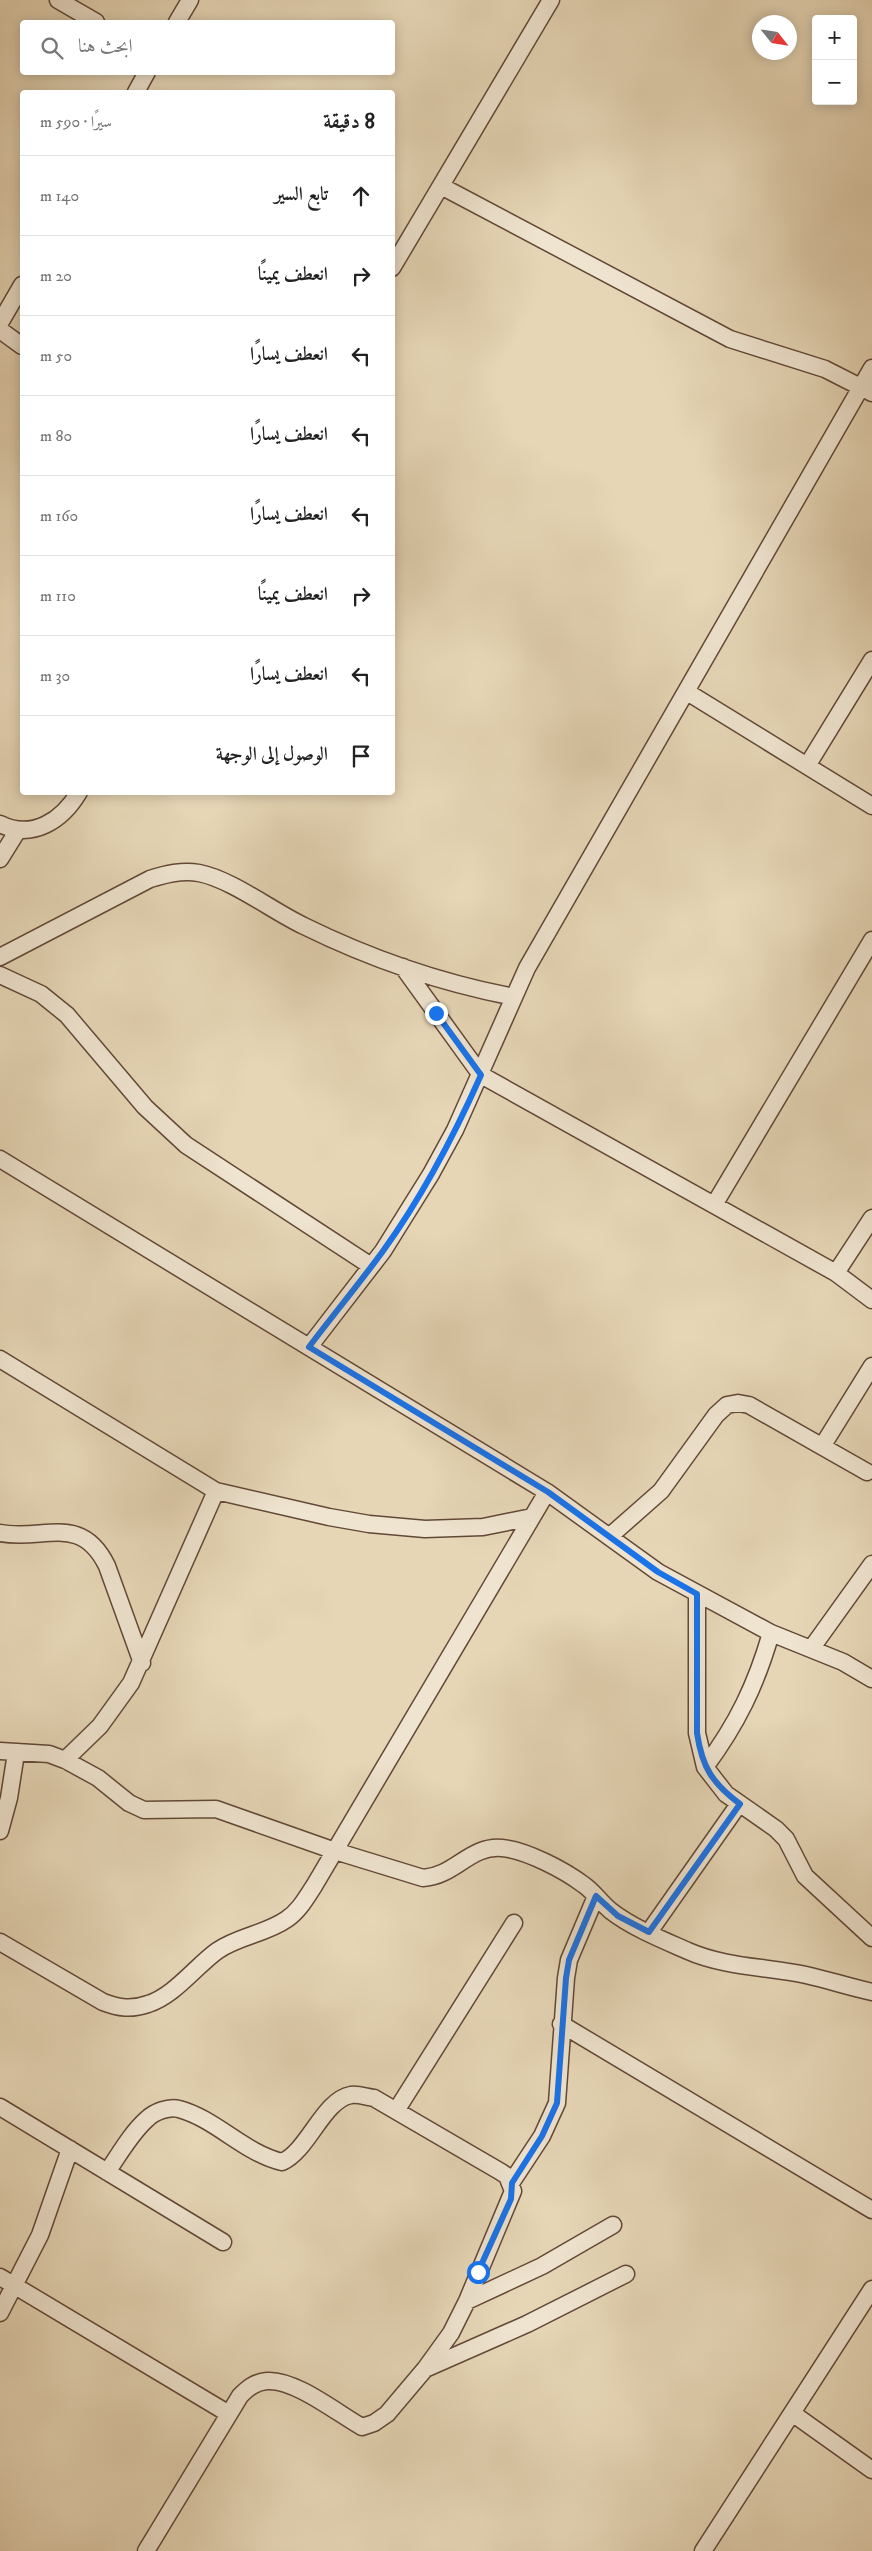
<!DOCTYPE html>
<html lang="ar">
<meta charset="utf-8">
<style>
body{margin:0;font-family:"IM FELL DW Pica",Amiri,serif;background:#f2f2f2;color:#222;direction:rtl}
.controls{position:absolute;right:15px;top:15px;display:grid;overflow:hidden;border-radius:5px;box-shadow:0 2px 12px #0003}
.controls button{width:45px;height:45px;display:grid;place-items:center;padding:0;border:0;border-bottom:1px solid #e0e0e0;background:#fff;color:#222;font:25px sans-serif}
.compass{position:absolute;left:752px;top:15px;width:45px;height:45px;border-radius:50%;background:#fff;box-shadow:0 2px 12px #0003;rotate:120deg}
.stop{position:absolute;width:15px;height:15px;margin:-11px;border:4px solid #1a73e8;border-radius:50%;background:#fff}
.stop.end{background:#1a73e8;border-color:#fff;box-shadow:0 1px 5px #0008}
.list{margin:0;padding:0;list-style:none}
h2{display:flex;justify-content:space-between;align-items:center;height:65px;margin:0;padding:0 20px;font-size:21px}
h2 small{font-size:16px;font-weight:400;color:#767676}
.list li{display:grid;grid-template-columns:32px 1fr auto;gap:15px;align-items:center;box-sizing:border-box;height:80px;padding:0 20px;border-top:1px solid #e0e0e0}
.list b{display:block;font-size:19px;white-space:nowrap}
.list em{font-size:16px;font-style:normal;color:#767676}
.icon{flex:none;width:28px;height:28px;fill:none;stroke:currentColor;stroke-width:2;stroke-linecap:round;stroke-linejoin:round}
.map{position:relative;flex:none;width:872px;height:2551px;overflow:hidden;direction:ltr}
.search{position:absolute;background:#fff;box-shadow:0 2px 12px #0003;left:20px;top:20px;width:375px;height:55px;display:flex;align-items:center;gap:12px;box-sizing:border-box;padding:0 18px;border-radius:5px;color:#767676;font-size:19px}
.panel{position:absolute;background:#fff;box-shadow:0 2px 12px #0003;left:20px;top:90px;width:375px;height:705px;border-radius:5px;direction:rtl}
.map>svg:first-child{display:block}
.lines{fill:none;stroke-linecap:round;stroke-linejoin:round}
.street-casing{stroke:#624837;stroke-width:19}
.street{stroke:#efe4d0;stroke-width:16}
.route{stroke:#1a73e8;stroke-width:6}
</style>
<div class="map">
<svg width="872" height="2551" viewBox="0 0 872 2551">
<rect width="100%" height="100%" fill="#e6d6b6"/>
<filter id="stains"><feTurbulence type="fractalNoise" baseFrequency=".004" numOctaves="4"/><feColorMatrix values="0 0 0 0 .2 0 0 0 0 .09 0 0 0 0 .02 0 0 0 .5 -.17"/></filter>
<radialGradient id="worn" r=".72"><stop offset=".6" stop-color="#630" stop-opacity="0"/><stop offset="1" stop-color="#630" stop-opacity=".3"/></radialGradient>
<g class="lines">
<g class="street-casing">
<path id="street" d="M58,0L96,22
M177,22L190,0
M136,92L147,72
M441,186L730,339L825,369L872,393
M392,268L551,0
M0,323L22,285
M0,330L22,346
M687,692L872,806
M807,766L872,660
M0,824C32,840 62,821 79,792
M0,859L18,830
M0,957L150,879C166,874 182,870 199,873C231,879 274,912 304,926C371,959 441,983 514,997
M403,967L481,1075L836,1273L872,1300
M0,975L41,994L67,1015L145,1107L186,1145L371,1266
M0,1159L547,1492L658,1572L771,1633L843,1662L872,1679
M714,1205L872,940
M836,1273L872,1218
M309,1347L383,1251L431,1174L455,1130L527,968L872,368
M0,1359L216,1491L329,1517L369,1524L425,1529L483,1527L532,1517
M823,1445L872,1366
M0,1533C45,1541 81,1513 107,1566L142,1663
M610,1536L661,1491L716,1415L727,1405L738,1403L749,1405L867,1472
M697,1594V1733L705,1767L726,1794L776,1829L786,1839L805,1876L872,1938
M811,1649L872,1564
M0,1751L49,1754L65,1760L98,1778L129,1803L144,1810L216,1809L335,1851L423,1878C455,1876 470,1845 502,1848C526,1850 564,1870 584,1885C594,1892 601,1903 611,1911C633,1928 663,1940 688,1951C724,1967 768,1967 806,1975C828,1980 850,1987 872,1992
M65,1760L100,1726L131,1683L216,1491
M705,1767C737,1724 756,1685 771,1633
M0,1831L9,1798L16,1753
M649,1932L739,1804
M0,1942L103,2002C119,2008 131,2010 148,2004C174,1996 195,1967 217,1951C238,1936 266,1934 287,1919C299,1911 306,1898 314,1886L547,1492
M561,2024L872,2210
M0,2107L223,2242
M396,2111L514,1923
M107,2172C119,2155 131,2133 147,2119C154,2112 169,2106 179,2109C216,2119 244,2153 282,2162C308,2151 323,2100 351,2095C359,2094 366,2097 374,2098L501,2172L507,2176L513,2191L467,2301L451,2333L425,2369L387,2414L374,2423L362,2427C337,2413 295,2379 267,2381C255,2382 248,2388 240,2396L146,2551
M511,2183L542,2136L557,2103L566,1978L569,1960L596,1896
M0,2277L229,2414
M467,2301L542,2266L613,2225
M0,2313L40,2235L70,2149
M425,2369L527,2324L626,2274
M792,2413L872,2470
M703,2551L872,2289"/>
</g>
<use href="#street" class="street"/>
</g>
<g class="lines">
<path class="route" d="M436,1013L481,1075C454,1136 422,1197 383,1251C359,1284 333,1315 309,1347L548,1492L658,1572L697,1594V1733C702,1767 712,1783 740,1804L649,1932L618,1916L596,1896L569,1960L566,1978L557,2103L542,2136L512,2183L511,2199L478,2272"/>
</g>
<rect width="100%" height="100%" filter="url(#stains)"/>
<rect width="100%" height="100%" fill="url(#worn)"/>
</svg>
<div class="controls">
<button>+</button>
<button>−</button>
</div>
<svg class="compass" viewBox="-18 -18 36 36"><path d="M0-13l5 13h-10z" fill="#e53935"/><path d="M0 13l5-13h-10z" fill="#767676"/></svg>
<div class="stop" style="left:478px;top:2272px"></div>
<div class="stop end" style="left:436px;top:1013px"></div>
<div class="search"><svg class="icon" aria-label="search" viewBox="0 0 24 24"><circle cx="10" cy="10" r="6"/><path d="M15 15l6 6"/></svg>ابحث هنا</div>
<section class="panel">
<h2>8 دقيقة<small>سيرًا · 590 m</small></h2>
<ul class="list">
<li><svg class="icon" aria-label="ahead" viewBox="0 0 24 24"><path d="M12 20V5M6 11l6-6 6 6"/></svg><div><b>تابع السير</b></div><em>140 m</em></li>
<li><svg class="icon" aria-label="right" viewBox="0 0 24 24"><path d="M7 20v-9h11M14 6l5 5-5 5"/></svg><div><b>انعطف يمينًا</b></div><em>20 m</em></li>
<li><svg class="icon" aria-label="left" viewBox="0 0 24 24"><path d="M17 20v-9H6M10 6l-5 5 5 5"/></svg><div><b>انعطف يسارًا</b></div><em>50 m</em></li>
<li><svg class="icon" aria-label="left" viewBox="0 0 24 24"><path d="M17 20v-9H6M10 6l-5 5 5 5"/></svg><div><b>انعطف يسارًا</b></div><em>80 m</em></li>
<li><svg class="icon" aria-label="left" viewBox="0 0 24 24"><path d="M17 20v-9H6M10 6l-5 5 5 5"/></svg><div><b>انعطف يسارًا</b></div><em>160 m</em></li>
<li><svg class="icon" aria-label="right" viewBox="0 0 24 24"><path d="M7 20v-9h11M14 6l5 5-5 5"/></svg><div><b>انعطف يمينًا</b></div><em>110 m</em></li>
<li><svg class="icon" aria-label="left" viewBox="0 0 24 24"><path d="M17 20v-9H6M10 6l-5 5 5 5"/></svg><div><b>انعطف يسارًا</b></div><em>30 m</em></li>
<li><svg class="icon" aria-label="arrive" viewBox="0 0 24 24"><path d="M6 21V4h12l-3 4 3 4H6"/></svg><div><b>الوصول إلى الوجهة</b></div></li>
</ul>
</section>
</div>
